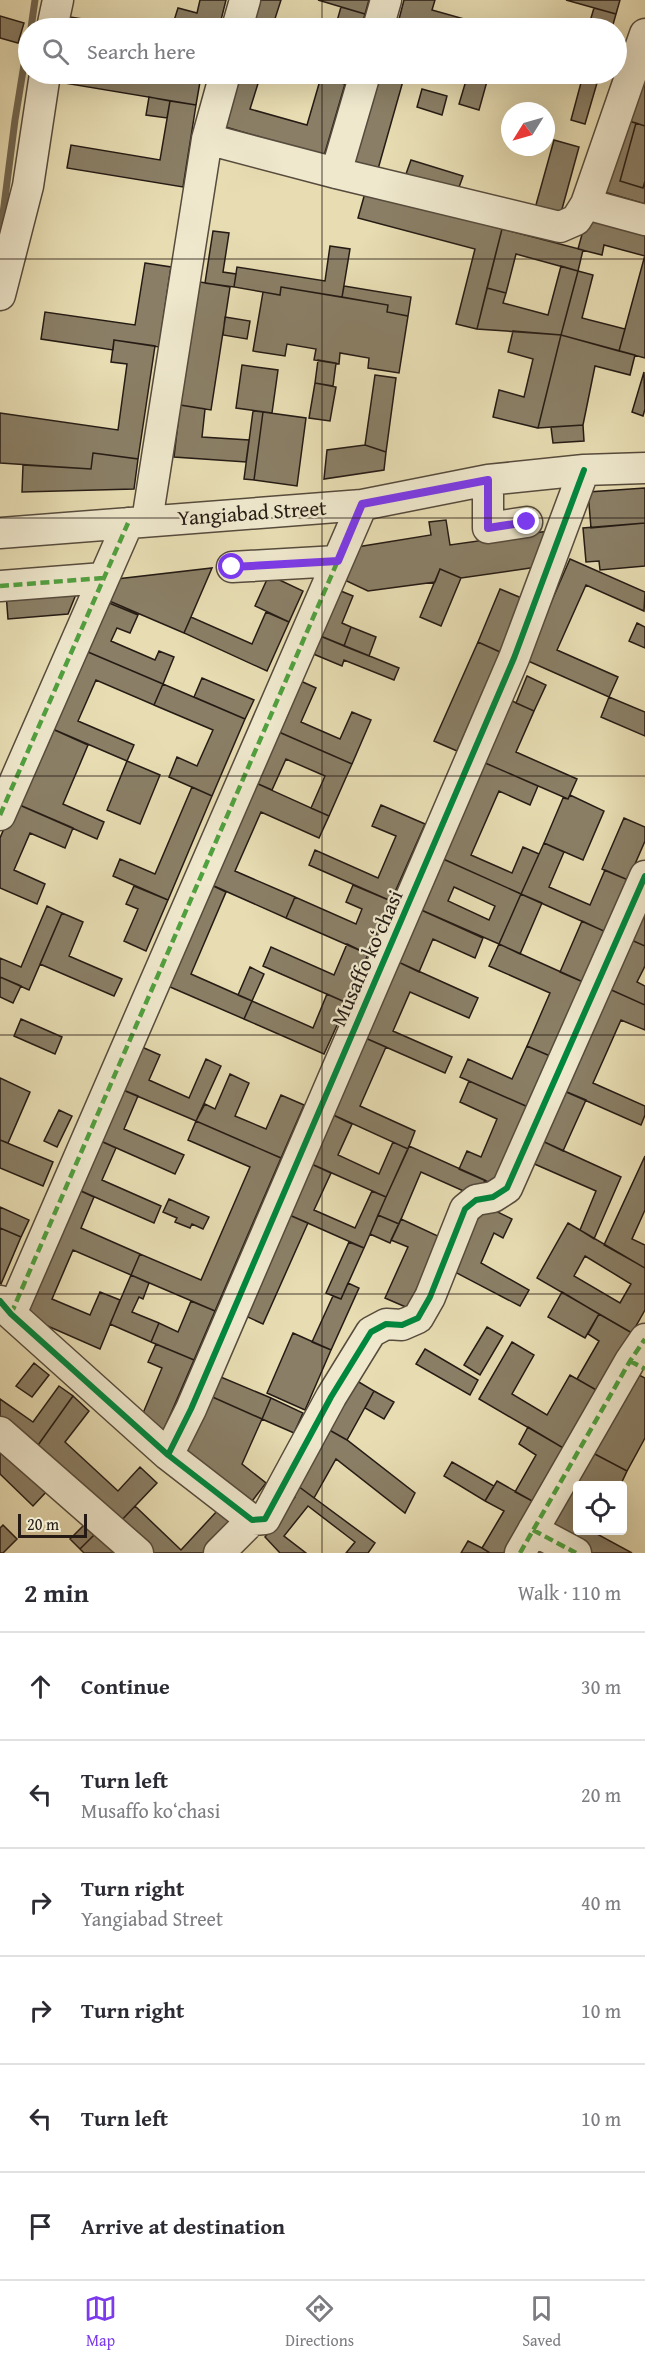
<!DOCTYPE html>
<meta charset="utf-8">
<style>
body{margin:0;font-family:"Gentium Book Plus",serif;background:#f7f7f7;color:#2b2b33}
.controls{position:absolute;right:18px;bottom:18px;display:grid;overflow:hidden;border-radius:6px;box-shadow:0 6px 24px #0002}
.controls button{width:54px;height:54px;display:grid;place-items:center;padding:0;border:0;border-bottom:2px solid #e1e1e2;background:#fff;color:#2b2b33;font:30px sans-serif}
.compass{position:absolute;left:501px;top:102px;width:54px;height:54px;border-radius:50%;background:#fff;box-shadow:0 6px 24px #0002;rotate:233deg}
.scale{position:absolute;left:18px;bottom:15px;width:69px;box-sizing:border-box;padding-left:6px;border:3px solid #251b14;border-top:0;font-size:16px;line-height:21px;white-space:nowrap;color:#251b14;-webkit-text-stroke:4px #efe8cd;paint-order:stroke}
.stop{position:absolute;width:18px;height:18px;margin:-14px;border:4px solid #7c3aed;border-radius:50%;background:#fff}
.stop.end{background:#7c3aed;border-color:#fff;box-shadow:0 2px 6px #0008}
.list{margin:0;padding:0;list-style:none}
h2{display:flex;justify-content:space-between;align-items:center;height:78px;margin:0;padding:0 24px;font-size:26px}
h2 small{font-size:20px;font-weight:400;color:#7c7c81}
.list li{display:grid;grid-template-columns:39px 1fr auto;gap:18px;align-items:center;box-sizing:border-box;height:108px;padding:0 24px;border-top:2px solid #e1e1e2}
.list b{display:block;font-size:22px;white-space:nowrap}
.list p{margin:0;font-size:20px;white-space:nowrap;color:#7c7c81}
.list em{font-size:20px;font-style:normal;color:#7c7c81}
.icon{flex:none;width:33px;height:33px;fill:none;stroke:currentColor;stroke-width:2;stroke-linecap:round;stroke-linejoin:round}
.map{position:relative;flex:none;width:645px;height:1553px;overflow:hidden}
.search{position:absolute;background:#fff;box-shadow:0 6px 24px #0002;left:18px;right:18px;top:18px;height:66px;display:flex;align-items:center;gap:15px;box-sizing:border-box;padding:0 21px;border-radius:33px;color:#7c7c81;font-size:22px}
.sheet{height:726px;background:#fff}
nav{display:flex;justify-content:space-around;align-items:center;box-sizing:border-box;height:84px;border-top:2px solid #e1e1e2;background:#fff;font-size:16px;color:#7c7c81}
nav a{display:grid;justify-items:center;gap:3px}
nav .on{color:#7c3aed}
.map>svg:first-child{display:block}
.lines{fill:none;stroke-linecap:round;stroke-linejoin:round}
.stream{stroke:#726752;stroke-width:7}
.building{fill:#8a7f66;stroke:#251b14;stroke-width:1.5;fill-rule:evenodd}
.minor-casing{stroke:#564b3c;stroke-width:33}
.minor{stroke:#efe8cd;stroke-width:30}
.quiet{stroke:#50a13f;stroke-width:4.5;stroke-dasharray:9 4.5;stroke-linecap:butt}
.cycleway-casing{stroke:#efe8cd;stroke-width:10}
.cycleway{stroke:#00873e;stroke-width:6}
.route{stroke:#7c3aed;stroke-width:8}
.grid{fill:none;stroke:#251b14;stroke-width:1.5;stroke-opacity:0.55}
.labels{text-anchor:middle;stroke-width:4.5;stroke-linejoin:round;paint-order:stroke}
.street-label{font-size:21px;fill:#251b14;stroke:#efe8cd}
</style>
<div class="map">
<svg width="645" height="1553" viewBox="0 0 645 1553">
<rect width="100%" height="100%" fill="#e7dcb2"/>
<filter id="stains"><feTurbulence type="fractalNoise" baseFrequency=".00333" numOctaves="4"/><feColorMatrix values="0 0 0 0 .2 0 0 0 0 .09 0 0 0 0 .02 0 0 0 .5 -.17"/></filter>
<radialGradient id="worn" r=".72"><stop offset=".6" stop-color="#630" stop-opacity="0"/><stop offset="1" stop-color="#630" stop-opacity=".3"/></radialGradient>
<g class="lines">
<path class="stream" d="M31,28L35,0
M0,237L15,120L28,40"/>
</g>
<path class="building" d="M200,0H226L219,28L172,27L178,8L197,13Z
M256,0H281L272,28H247Z
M318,0H369L365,14Z
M404,0H435L432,10L496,28H419L398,23Z
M566,0H620L616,14Z
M341,7L365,14L361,28H335Z
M594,8L616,14L612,28H588Z
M0,16L24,23L18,43L0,38Z
M70,17L139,28H69Z
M645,57V126L622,119Z
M54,74H148L200,82L196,105L52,81Z
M234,74H261L250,109L307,125L321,77L345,84L324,156L219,125Z
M310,74H348L345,84Z
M376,74H405L378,169L352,161Z
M468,74H489L479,110L459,104Z
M581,74H599L597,83L580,78Z
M582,79L597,83L585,124L571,120Z
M422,89L447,96L442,115L417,107Z
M149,97L170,101L167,118L146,115Z
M170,101L196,105L183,187L67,168L71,145L160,160Z
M622,119L636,123L620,181L643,188L645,181V204L601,191Z
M636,123L645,126V181L643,188L620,181Z
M554,140L579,147L559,220L534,212Z
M411,160L463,176L458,190L406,174Z
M365,193L502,229L477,329L456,324L475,249L358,218Z
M587,216L645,232V256L604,245L602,255L578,249Z
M502,229L583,250L578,271L516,254L506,293L487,288Z
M213,231L229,233L223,272L236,274L234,287L205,283Z
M330,246L350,249L342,297L281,287L280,295L234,287L237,267L325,281Z
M645,255V358L619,351Z
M145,263L171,267L159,347L114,340L113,350L41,339L45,312L135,325Z
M561,266L578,271L561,335L477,329L487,288L506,293L503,303L548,315Z
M578,271L593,275L582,318L625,329L619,351L561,335Z
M200,282L230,287L211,410L180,405Z
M344,286L411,297L408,316L387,312L388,305L342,297Z
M281,287L388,305L387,312L408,316L399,373L368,368L369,358L340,353L339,364L314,360L316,349L287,344L285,356L253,351L263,292L280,295Z
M225,317L250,321L247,339L223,335Z
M513,331L561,335L538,428L493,417L499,390L524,397L533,359L508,352Z
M561,335L635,355L630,375L595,366L583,425L538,428Z
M114,340L155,346L138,459L93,453L91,469L0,463V413L118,430L127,364L111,362Z
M318,360L336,363L333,386L315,383Z
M242,365L278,370L272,413L236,408Z
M644,372L645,409L643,416L632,412Z
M375,375L396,378L386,452L365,445Z
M315,383L336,387L330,421L309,418Z
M180,405L205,409L202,437L249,440L246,462L174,457Z
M253,411L263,412L254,480L244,479Z
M263,412L306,418L297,486L254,480Z
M583,425L584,441L553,443L551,427Z
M365,445L386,452L384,470L324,479L327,450Z
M93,453L138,459L134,489L22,492L23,465L91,469Z
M645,488V523L591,528L588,492Z
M446,520L450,545L549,531L537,567L461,578L440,569L435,582L368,591L336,576L357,547L431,535L429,522Z
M645,523V566L600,570L599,561L586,562L583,528Z
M570,559L645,592L644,611L586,585L557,650L618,677L609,697L526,660Z
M212,568L184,633L100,597L108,580Z
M440,569L461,578L441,626L420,617Z
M269,575L303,591L289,622L255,606Z
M79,587L68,614L8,619L6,593Z
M336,589L353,596L342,623L351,627L344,646L318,635Z
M500,589L524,599L500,652L478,642Z
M102,600L138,615L130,633L117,628L111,641L155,660L159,651L174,657L163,684L81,649Z
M266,612L289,622L267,671L184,633L191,617L252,644Z
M637,623L645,627V648L629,641Z
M351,627L376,637L369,656L344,646Z
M318,635L399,668L394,680L344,660L342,666L311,653Z
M478,642L500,652L457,751L434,741Z
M81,649L163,684L154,705L96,680L78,721L134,745L127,761L48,727Z
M527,676L546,685L534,711L516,703Z
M202,678L254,700L245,719L194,697Z
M294,678L316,688L301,722L340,739L352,712L371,720L352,764L272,729Z
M163,684L245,719L212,796L169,777L177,757L197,766L213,730L154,705Z
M609,697L645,712V736L601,717Z
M510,700L534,711L516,752L577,779L568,799L483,762Z
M48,727L88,745L63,804L104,822L97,839L15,803Z
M272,729L352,764L329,816L311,808L325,776L286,759L272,790L249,780Z
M127,761L160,775L140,824L107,810Z
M483,762L538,786L530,805L499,791L471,855L512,873L523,847L539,854L521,894L441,858Z
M249,780L329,816L319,838L261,812L235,871L295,897L286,918L205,882Z
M192,787L212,796L168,900L113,876L120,859L155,874Z
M570,795L604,811L583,860L544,843L563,798L568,799Z
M15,803L73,828L65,848L30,833L14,870L45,884L37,904L0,888V838Z
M381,805L425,824L391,901L309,865L315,850L378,878L396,836L372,826Z
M624,818L645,827V841L628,880L602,869Z
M544,843L564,852L549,887L590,905L605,870L628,880L606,932L521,894Z
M441,858L521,894L499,944L419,909ZM454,887L495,906L489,920L448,901Z
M205,882L226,892L191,974L252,1001L244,1019L161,983Z
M353,885L391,901L368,954L286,918L295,897L356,924L362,909L346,902Z
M134,886L168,900L146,951L124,941L138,909L126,904Z
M521,894L542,903L520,954L499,944Z
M645,904V946L629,939Z
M47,906L62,913L29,990L0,977V958L21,967Z
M419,909L483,938L475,958L433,939L419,972L396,961Z
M62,913L83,922L69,956L122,979L114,996L40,964Z
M582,921L606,932L583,982L560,972Z
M629,939L645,946V966L637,982L645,986V1005L607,988Z
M347,944L368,954L347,1003L263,966L271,947L334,975Z
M499,944L583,982L550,1056L527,1046L550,993L489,966Z
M396,961L478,998L469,1018L410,992L393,1031L452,1057L445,1073L363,1037Z
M250,967L264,974L252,1001L238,995Z
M0,977L21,986L13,1003L0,997Z
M607,988L645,1005V1030L621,1020L593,1083L645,1106V1115L641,1125L562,1090Z
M327,994L347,1003L324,1054L244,1019L252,1001L313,1028Z
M21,1019L62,1037L55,1054L14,1036Z
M363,1037L386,1047L360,1106L415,1131L408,1149L329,1113Z
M135,1044L160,1055L149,1080L189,1098L206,1059L221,1066L196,1121L116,1087Z
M527,1046L550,1056L528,1107L460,1077L468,1059L512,1079Z
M230,1074L249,1083L235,1116L266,1129L281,1095L304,1105L281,1158L196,1121L205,1104L215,1109Z
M0,1078L30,1092L8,1143L0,1140Z
M469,1081L528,1107L493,1184L459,1169L467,1151L481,1157L497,1119L460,1102Z
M116,1087L138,1096L124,1129L184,1155L175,1174L94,1138Z
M562,1090L586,1100L563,1151L540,1140Z
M59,1110L72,1116L57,1147L44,1141Z
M329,1113L352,1124L338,1155L379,1174L393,1142L408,1149L386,1197L307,1162Z
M196,1121L281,1158L215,1311L131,1275L140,1254L201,1280L250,1167L188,1140Z
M94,1138L116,1148L102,1180L161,1206L154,1223L72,1187Z
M0,1140L53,1162L43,1186L0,1168Z
M540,1140L621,1177L594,1239L580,1230L596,1191L530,1162Z
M409,1146L485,1180L477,1197L421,1172L399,1224L378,1215Z
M645,1156V1210L632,1239L645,1245V1268L604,1245Z
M307,1162L331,1173L314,1210L355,1228L372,1191L386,1197L364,1248L285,1213Z
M72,1187L94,1197L81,1228L140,1254L131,1275L73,1250L52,1299L90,1315L100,1292L120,1300L100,1349L18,1313Z
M169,1199L209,1217L203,1229L192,1224L190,1228L175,1222L177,1218L163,1212Z
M481,1204L512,1219L503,1238L494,1233L481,1263L529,1290L520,1306L451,1270Z
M0,1207L29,1220L21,1237L0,1228Z
M282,1212L308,1223L263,1324L237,1312Z
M378,1215L399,1224L390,1243L370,1234Z
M401,1219L440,1237L408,1308L385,1298L408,1247L391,1240Z
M568,1223L645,1268V1310L632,1333L537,1278ZM585,1256L631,1284L620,1303L574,1276Z
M0,1228L21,1237L1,1284L0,1283Z
M349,1242L364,1248L341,1299L326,1293Z
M131,1275L149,1283L143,1299L139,1297L132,1312L159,1323L151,1342L110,1324Z
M348,1283L359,1288L331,1350L312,1342L333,1296L341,1299Z
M562,1292L599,1314L585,1338L548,1317Z
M191,1301L215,1311L194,1360L151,1342L159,1323L178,1332Z
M599,1314L632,1333L598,1391L577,1379L599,1341L588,1334Z
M487,1327L503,1336L480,1375L464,1365Z
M293,1333L331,1350L305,1410L267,1393Z
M512,1342L534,1355L512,1394L547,1415L570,1375L598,1391L565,1449L479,1399Z
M156,1344L194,1360L161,1436L141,1418L162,1368L148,1362Z
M425,1349L478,1380L470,1395L416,1364Z
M34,1363L49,1375L32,1397L16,1386Z
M633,1372L645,1378V1438L627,1471L591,1452Z
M216,1375L271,1398L262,1419L208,1395Z
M352,1378L374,1391L347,1440L324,1427Z
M59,1386L73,1396L36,1448L0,1422V1399L33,1422Z
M374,1391L394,1402L384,1419L365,1408Z
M208,1395L262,1419L242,1464L266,1483L249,1505L181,1455Z
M73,1396L89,1411L65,1442L118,1491L140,1467L157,1483L118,1524L36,1448Z
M271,1398L303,1413L294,1433L262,1419Z
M324,1427L347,1440L415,1493L405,1513L336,1459L314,1498L294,1483Z
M528,1427L565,1449L534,1502L515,1492L536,1455L519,1444Z
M0,1444L48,1490L33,1506L0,1474Z
M591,1452L627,1471L620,1486H578V1530H596L595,1533L632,1553H589L548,1531Z
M452,1462L494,1486L485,1501L444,1476Z
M497,1481L534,1502L504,1553H490L482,1548L504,1511L485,1501Z
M294,1483L375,1543L368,1553H346L355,1542L308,1506L284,1536L306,1553H280L265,1537L295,1497L288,1491Z
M135,1506L181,1550L218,1510L236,1527L211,1553H149L118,1524Z
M88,1521L98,1531L80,1549L70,1539Z
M3,1525L17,1539L3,1553H0V1528Z
M98,1531L121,1553H84L80,1549Z
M468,1541L482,1548L490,1553H461Z"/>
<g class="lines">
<g class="minor-casing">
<path id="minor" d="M52,28L58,0
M237,28L245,0
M378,28L386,0
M207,139L336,173L560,227L576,220L586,204L645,220
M336,173L365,74
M586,204L645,34
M0,295L28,186L45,74
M488,480V528L527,522
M147,521L207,139L225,74
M0,533L362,505L488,480L584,470L645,468
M232,567L337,561
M0,586L103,578
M0,815L128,523
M0,1301L11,1314L168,1455L252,1520L265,1519L331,1397L371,1332L386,1324L402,1325L418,1318L430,1297L465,1209L476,1200L493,1197L507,1188L645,876
M11,1314L362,505
M0,1432L138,1553
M168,1455L191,1409L514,658L584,470
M533,1530L576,1553
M219,1553L252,1520
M520,1553L630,1361L645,1339"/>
</g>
<use href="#minor" class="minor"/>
<path class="quiet" d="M0,586L103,578
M0,815L128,523
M11,1314L362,505
M630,1361L645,1369
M533,1530L576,1553
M520,1553L630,1361L645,1339"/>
<g class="cycleway-casing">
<path id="cycleway" d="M0,1301L11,1314L168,1455L252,1520L265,1519L331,1397L371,1332L386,1324L402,1325L418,1318L430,1297L465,1209L476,1200L493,1197L507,1188L645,876
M168,1455L191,1409L514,658L584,470"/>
</g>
<use href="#cycleway" class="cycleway"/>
</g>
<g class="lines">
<path class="route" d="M232,567L338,561L362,504L488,480V528L527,522"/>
</g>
<path class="grid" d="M322,0V28M322,74V1553M0,259H645M0,518H645M0,776H645M0,1035H645M0,1294H645"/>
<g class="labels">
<g class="street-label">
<text transform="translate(252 513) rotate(-4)" y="7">Yangiabad Street</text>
<text transform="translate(367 958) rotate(-66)" y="7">Musaffo koʻchasi</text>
</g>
</g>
<rect width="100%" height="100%" filter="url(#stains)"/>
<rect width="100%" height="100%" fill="url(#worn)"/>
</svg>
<div class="controls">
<button><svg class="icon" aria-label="locate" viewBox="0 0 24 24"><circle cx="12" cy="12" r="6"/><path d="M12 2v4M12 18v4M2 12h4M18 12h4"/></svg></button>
</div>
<svg class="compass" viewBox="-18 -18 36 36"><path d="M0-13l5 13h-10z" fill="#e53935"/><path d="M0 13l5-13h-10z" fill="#7c7c81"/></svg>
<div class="scale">20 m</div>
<div class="stop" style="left:232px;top:567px"></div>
<div class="stop end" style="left:527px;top:522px"></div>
<div class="search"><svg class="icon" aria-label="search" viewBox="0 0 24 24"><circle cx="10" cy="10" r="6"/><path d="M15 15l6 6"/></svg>Search here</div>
</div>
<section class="sheet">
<h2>2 min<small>Walk · 110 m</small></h2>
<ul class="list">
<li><svg class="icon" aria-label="ahead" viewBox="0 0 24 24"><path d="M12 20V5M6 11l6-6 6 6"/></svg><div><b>Continue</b></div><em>30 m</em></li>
<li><svg class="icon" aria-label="left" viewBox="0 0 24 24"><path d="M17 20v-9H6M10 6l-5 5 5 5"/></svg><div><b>Turn left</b><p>Musaffo koʻchasi</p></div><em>20 m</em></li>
<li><svg class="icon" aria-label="right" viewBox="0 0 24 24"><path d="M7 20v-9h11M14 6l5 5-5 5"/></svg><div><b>Turn right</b><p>Yangiabad Street</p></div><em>40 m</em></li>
<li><svg class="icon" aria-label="right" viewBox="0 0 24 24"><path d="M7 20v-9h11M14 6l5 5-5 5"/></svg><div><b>Turn right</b></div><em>10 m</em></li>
<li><svg class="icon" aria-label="left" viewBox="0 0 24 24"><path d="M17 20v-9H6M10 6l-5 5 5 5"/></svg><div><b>Turn left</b></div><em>10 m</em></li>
<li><svg class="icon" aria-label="arrive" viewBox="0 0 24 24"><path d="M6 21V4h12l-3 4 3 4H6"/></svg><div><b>Arrive at destination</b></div></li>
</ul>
</section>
<nav>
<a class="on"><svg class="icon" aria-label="map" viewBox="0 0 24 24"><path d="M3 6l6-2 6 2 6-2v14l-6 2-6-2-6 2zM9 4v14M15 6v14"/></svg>Map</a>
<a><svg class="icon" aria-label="directions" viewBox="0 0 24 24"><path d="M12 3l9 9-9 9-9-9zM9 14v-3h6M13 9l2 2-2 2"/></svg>Directions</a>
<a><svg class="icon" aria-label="saved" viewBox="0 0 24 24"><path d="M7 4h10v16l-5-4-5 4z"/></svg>Saved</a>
</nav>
